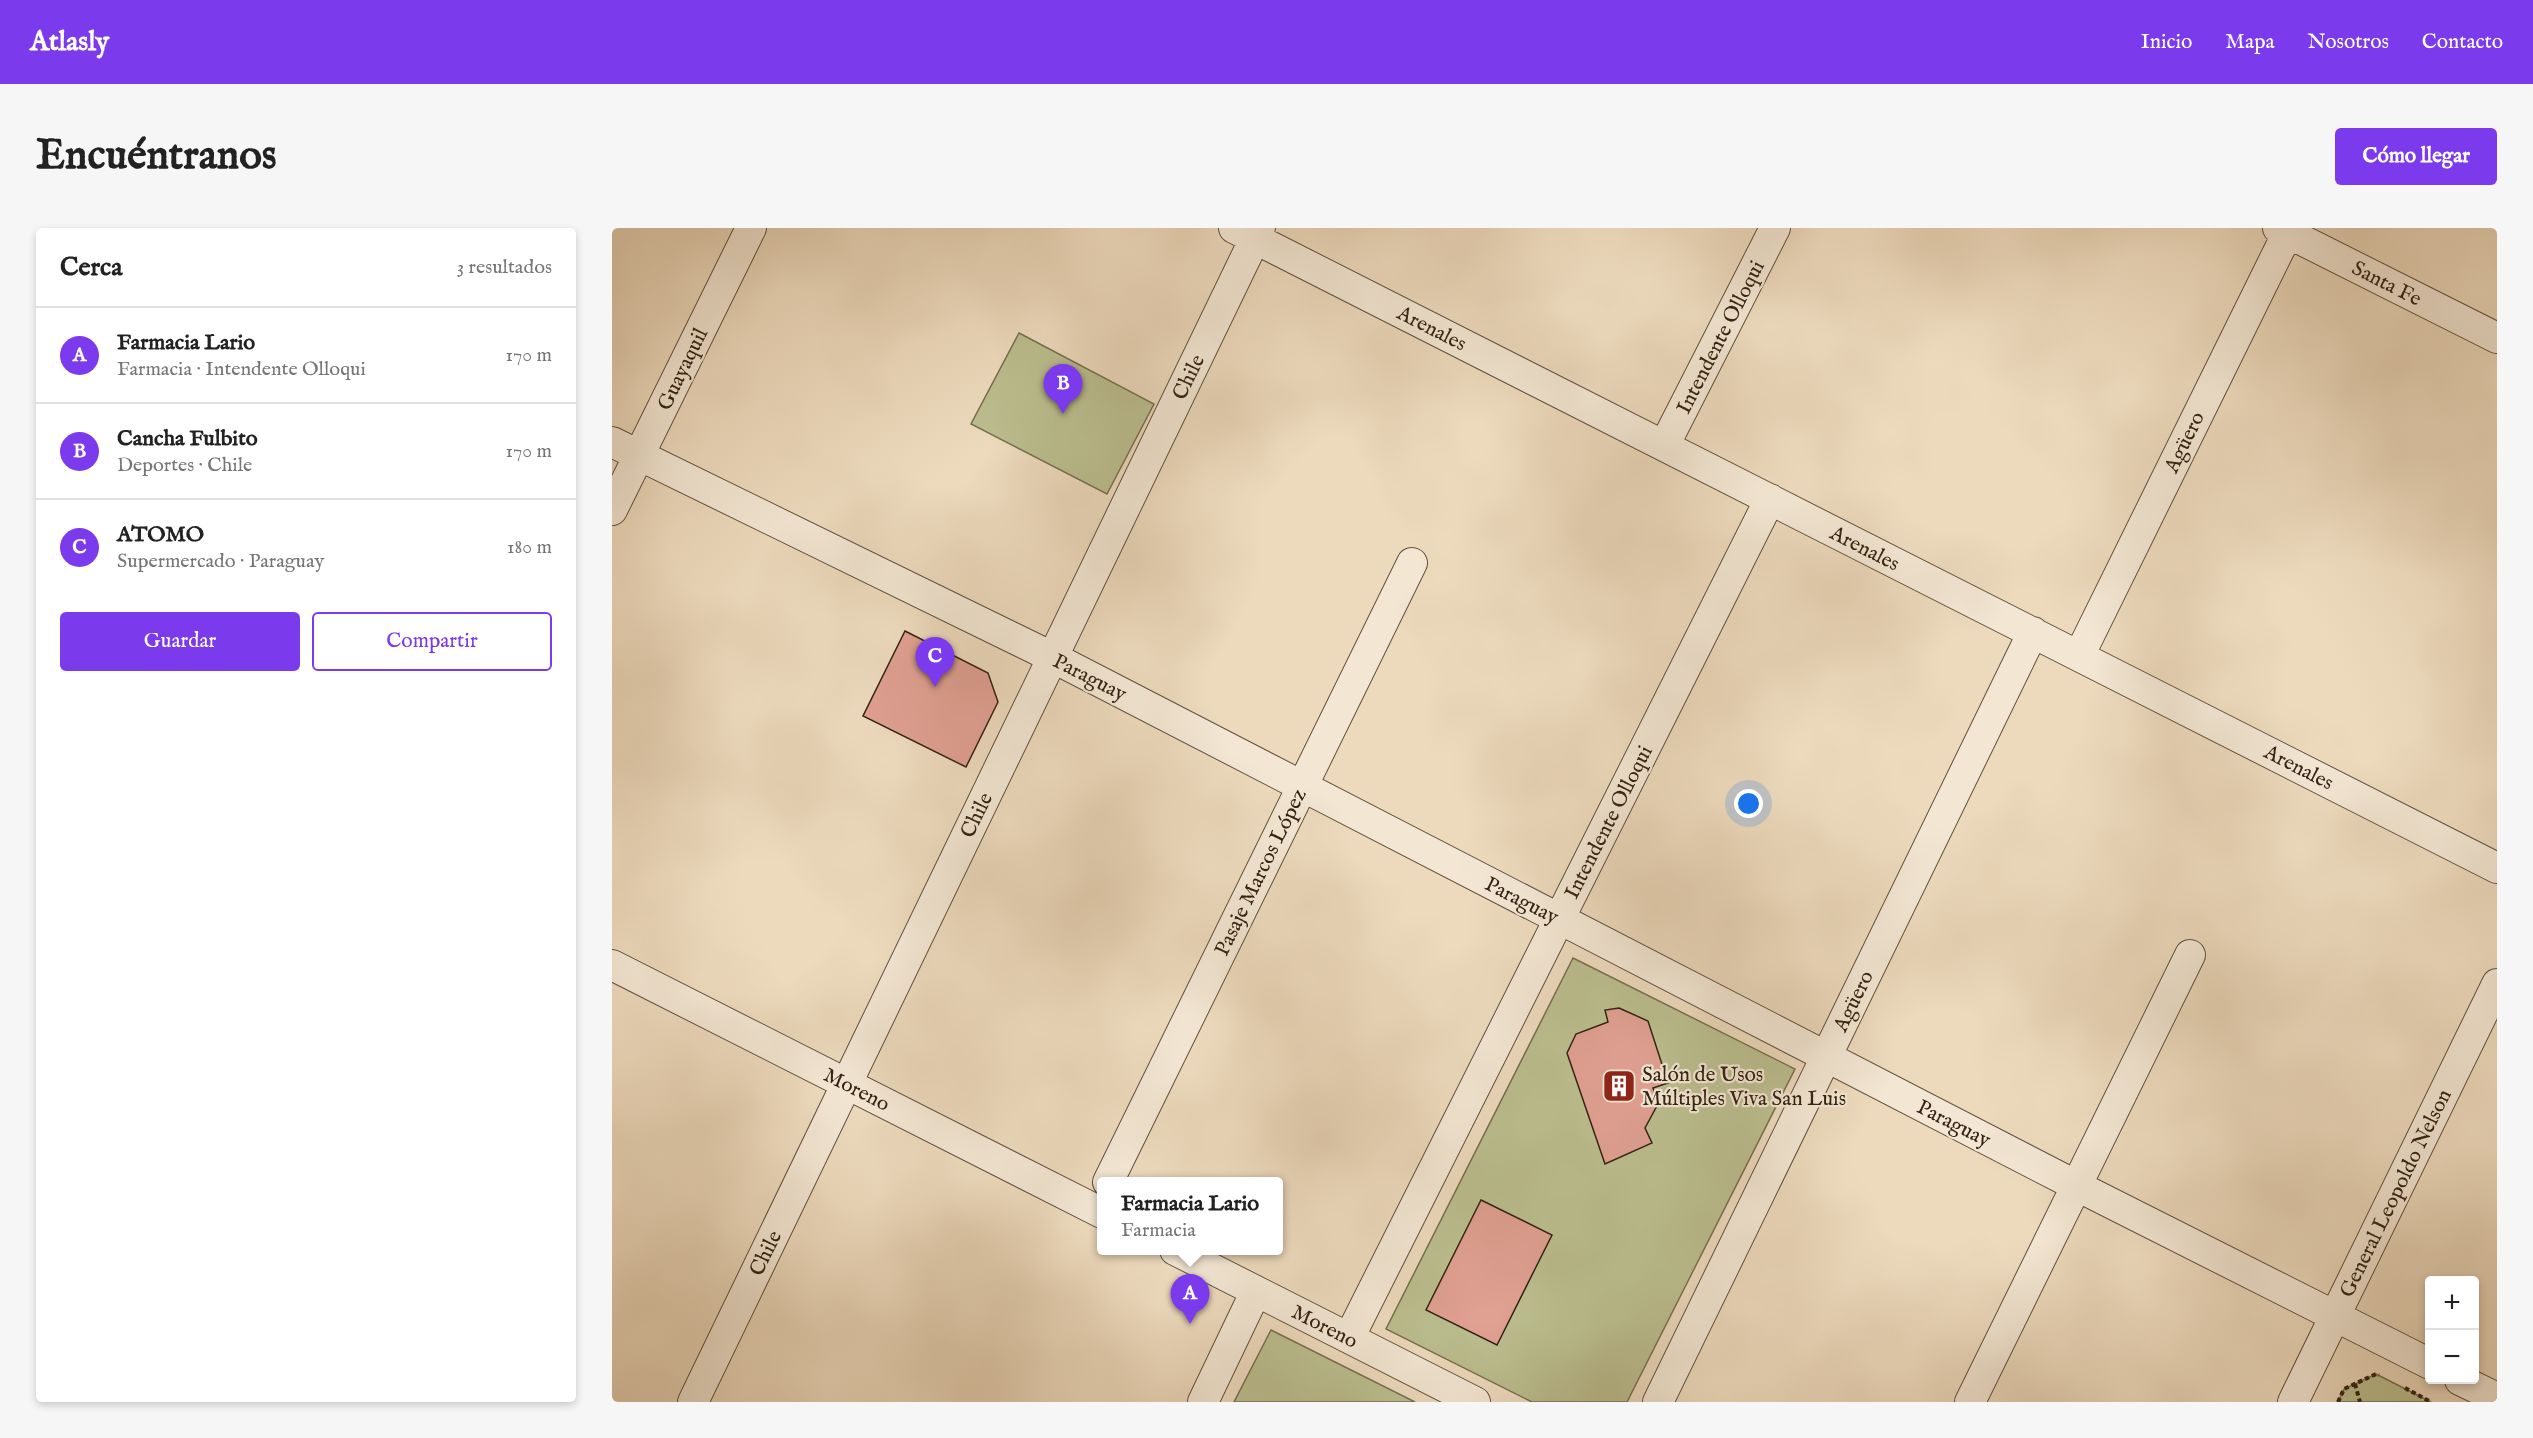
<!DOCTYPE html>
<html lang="es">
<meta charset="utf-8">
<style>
body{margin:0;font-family:"IM FELL English",serif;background:#f6f6f6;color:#222}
.controls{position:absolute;right:18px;bottom:18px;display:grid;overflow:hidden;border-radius:6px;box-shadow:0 3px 9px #0003}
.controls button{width:54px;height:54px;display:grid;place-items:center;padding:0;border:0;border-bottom:2px solid #e0e0e0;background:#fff;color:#222;font:30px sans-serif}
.you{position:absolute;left:1137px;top:576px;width:21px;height:21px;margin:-15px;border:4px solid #fff;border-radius:50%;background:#1a73e8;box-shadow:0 0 0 9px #1a73e833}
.badge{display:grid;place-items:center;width:39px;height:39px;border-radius:50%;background:#7c3aed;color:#fff;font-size:20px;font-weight:700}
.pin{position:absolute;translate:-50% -50px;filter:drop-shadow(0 2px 3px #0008)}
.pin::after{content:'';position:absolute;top:32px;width:21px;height:18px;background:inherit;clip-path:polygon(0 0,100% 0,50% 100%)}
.popup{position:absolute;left:485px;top:949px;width:186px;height:78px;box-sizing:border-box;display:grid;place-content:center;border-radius:6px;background:#fff;filter:drop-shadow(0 2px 4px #0005);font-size:20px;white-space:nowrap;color:#767676}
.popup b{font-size:22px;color:#222}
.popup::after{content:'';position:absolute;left:50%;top:100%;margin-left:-12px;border:12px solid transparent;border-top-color:#fff}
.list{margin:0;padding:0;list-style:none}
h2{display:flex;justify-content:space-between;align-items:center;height:78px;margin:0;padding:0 24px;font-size:26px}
h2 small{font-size:20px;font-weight:400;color:#767676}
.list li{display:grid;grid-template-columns:39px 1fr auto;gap:18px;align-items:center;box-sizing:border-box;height:96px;padding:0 24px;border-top:2px solid #e0e0e0}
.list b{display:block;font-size:22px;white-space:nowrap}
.list p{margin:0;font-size:20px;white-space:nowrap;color:#767676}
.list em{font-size:20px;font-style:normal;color:#767676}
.actions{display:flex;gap:12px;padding:18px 24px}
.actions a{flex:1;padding:14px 0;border:2px solid #7c3aed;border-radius:6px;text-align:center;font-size:21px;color:#7c3aed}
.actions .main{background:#7c3aed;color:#fff}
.map{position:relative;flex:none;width:1885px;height:1174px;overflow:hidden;border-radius:6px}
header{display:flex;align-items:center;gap:36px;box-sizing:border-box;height:84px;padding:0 30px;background:#7c3aed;color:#fff}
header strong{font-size:28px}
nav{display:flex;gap:33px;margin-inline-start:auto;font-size:21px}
.intro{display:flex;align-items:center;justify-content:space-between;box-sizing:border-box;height:144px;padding:0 36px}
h1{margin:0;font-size:42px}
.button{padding:15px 27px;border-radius:6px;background:#7c3aed;color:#fff;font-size:21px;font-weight:700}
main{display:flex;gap:36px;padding:0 36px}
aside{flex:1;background:#fff;border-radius:6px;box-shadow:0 3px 9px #0003}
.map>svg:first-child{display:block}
.green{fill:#bbbe8f;stroke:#777051;stroke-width:1.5}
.building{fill:#e0a092;stroke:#332213;stroke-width:1.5}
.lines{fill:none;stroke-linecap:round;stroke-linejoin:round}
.minor-casing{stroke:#62503e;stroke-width:32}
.path{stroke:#332213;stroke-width:4;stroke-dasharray:4.5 3;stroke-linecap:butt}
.minor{stroke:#f3e7d4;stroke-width:30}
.labels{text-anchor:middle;stroke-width:4.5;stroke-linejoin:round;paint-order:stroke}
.street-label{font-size:21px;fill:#332213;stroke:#f3e7d4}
.poi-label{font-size:21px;fill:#332213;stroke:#f3e7d4;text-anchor:start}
</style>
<header>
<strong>Atlasly</strong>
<nav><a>Inicio</a><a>Mapa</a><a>Nosotros</a><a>Contacto</a></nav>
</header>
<div class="intro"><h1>Encuéntranos</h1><a class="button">Cómo llegar</a></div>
<main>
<aside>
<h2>Cerca<small>3 resultados</small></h2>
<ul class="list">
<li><span class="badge">A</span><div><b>Farmacia Lario</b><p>Farmacia · Intendente Olloqui</p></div><em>170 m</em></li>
<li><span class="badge">B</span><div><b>Cancha Fulbito</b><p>Deportes · Chile</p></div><em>170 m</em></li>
<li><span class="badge">C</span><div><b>ATOMO</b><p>Supermercado · Paraguay</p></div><em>180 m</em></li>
</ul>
<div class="actions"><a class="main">Guardar</a><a>Compartir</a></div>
</aside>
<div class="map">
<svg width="1885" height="1174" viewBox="0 0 1885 1174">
<rect width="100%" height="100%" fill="#eddabd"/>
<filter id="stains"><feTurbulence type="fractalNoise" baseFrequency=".00333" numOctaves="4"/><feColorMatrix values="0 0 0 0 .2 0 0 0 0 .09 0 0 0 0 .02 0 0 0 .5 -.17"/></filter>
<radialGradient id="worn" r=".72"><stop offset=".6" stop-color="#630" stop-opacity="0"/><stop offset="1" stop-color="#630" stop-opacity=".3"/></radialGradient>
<path class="green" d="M407,105L542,176L495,266L359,196Z
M961,730L1183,841L1015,1174H920L774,1101Z
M659,1102L803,1174H622Z
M1764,1146L1819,1174H1726L1732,1161Z"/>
<path class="building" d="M293,403L376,445L386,474L354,539L251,488Z
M1007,780L1036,793L1056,855L1041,860L1046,876L1033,900L1040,915L993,936L955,825L964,806L996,794L993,782Z
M869,972L940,1007L885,1117L814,1082Z"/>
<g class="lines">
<g class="minor-casing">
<path id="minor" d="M622,0L1885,640
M1666,0L1885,110
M0,214L440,429L1465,958L1818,1136
M1052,218L1163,0
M0,282L139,0
M1467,428L1678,0
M0,737L490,985
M496,954L800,335
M563,1022L863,1174
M737,1110L1158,271
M1848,1152L1885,1170
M81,1174L648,0
M591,1174L644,1063
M1046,1174L1421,404
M1358,1174L1578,727
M1681,1174L1885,756"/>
</g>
<path class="path" d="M1743,1156L1748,1174
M1793,1160L1819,1174
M1726,1174L1732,1161L1764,1146L1767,1147"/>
<use href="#minor" class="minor"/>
</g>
<defs>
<g id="building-square" transform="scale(1.725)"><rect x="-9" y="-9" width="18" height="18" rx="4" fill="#8f2418" stroke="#f3e7d4"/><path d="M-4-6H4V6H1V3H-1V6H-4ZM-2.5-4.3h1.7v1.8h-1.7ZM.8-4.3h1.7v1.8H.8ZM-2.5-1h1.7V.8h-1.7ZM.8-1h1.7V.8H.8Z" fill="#fff"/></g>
</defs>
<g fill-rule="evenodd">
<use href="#building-square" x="1007" y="858"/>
</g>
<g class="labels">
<g class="street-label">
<text transform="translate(1775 55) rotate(27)" y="7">Santa Fe</text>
<text transform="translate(820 100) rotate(27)" y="7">Arenales</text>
<text transform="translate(1108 109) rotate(-63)" y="7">Intendente Olloqui</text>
<text transform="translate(70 141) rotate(-64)" y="7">Guayaquil</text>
<text transform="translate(576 149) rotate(-64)" y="7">Chile</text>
<text transform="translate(1572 214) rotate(-64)" y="7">Agüero</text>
<text transform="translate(1253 320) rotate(27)" y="7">Arenales</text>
<text transform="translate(478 449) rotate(27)" y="7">Paraguay</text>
<text transform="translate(1687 539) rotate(27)" y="7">Arenales</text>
<text transform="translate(364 587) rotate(-64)" y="7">Chile</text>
<text transform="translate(996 594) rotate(-63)" y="7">Intendente Olloqui</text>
<text transform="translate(648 644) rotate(-64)" y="7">Pasaje Marcos López</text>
<text transform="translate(910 672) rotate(27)" y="7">Paraguay</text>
<text transform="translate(1241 773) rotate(-64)" y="7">Agüero</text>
<text transform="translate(245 861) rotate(27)" y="7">Moreno</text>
<text transform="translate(1342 895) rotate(27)" y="7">Paraguay</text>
<text transform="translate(1783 965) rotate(-64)" y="7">General Leopoldo Nelson</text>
<text transform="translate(153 1025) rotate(-64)" y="7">Chile</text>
<text transform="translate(713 1098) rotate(27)" y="7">Moreno</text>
</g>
<g class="poi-label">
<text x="1030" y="853">Salón de Usos<tspan x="1030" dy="24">Múltiples Viva San Luis</tspan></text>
</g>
</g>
<rect width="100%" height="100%" filter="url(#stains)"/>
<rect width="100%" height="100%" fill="url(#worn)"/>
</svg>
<div class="controls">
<button>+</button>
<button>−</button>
</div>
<div class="you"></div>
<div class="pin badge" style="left:578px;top:1096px">A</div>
<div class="popup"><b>Farmacia Lario</b>Farmacia</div>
<div class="pin badge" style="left:451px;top:186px">B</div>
<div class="pin badge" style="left:323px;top:459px">C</div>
</div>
</main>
